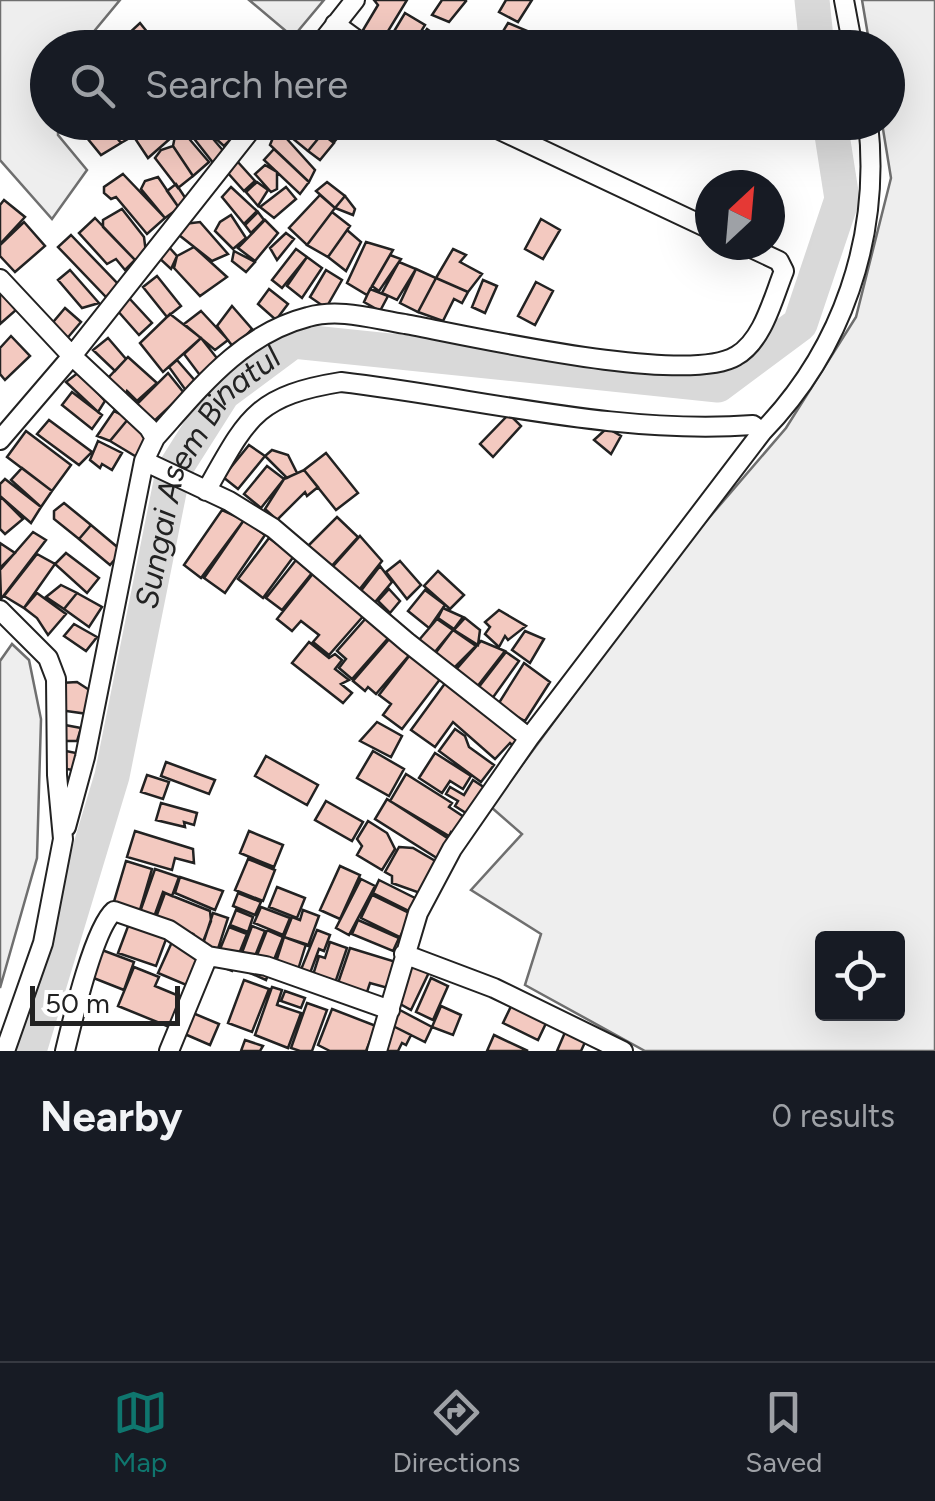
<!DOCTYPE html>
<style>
body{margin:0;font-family:Figtree,sans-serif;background:#242831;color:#f1f3f6}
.controls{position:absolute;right:30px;bottom:30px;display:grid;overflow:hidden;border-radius:10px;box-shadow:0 10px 40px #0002}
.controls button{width:90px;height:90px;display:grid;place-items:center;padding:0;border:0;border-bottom:2px solid #363941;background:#171b24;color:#f1f3f6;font:50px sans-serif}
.compass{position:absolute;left:695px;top:170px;width:90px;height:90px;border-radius:50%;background:#171b24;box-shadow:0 10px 40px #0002;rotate:26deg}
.scale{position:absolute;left:30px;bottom:25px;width:150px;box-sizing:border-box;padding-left:10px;border:5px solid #222;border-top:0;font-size:28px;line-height:35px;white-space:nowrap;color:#222;-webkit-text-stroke:8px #fff;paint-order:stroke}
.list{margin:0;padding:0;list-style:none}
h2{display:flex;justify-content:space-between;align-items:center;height:130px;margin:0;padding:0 40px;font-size:42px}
h2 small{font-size:32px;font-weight:400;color:#9ea1a6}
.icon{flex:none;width:55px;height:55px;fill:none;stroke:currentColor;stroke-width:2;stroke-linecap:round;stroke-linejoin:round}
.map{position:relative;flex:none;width:935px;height:1051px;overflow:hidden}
.search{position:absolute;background:#171b24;box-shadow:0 10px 40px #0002;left:30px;right:30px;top:30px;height:110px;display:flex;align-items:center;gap:25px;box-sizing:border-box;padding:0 35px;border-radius:55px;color:#9ea1a6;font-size:38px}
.sheet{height:310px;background:#171b24}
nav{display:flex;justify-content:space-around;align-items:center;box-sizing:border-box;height:140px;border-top:2px solid #363941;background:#171b24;font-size:28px;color:#9ea1a6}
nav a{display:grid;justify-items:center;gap:5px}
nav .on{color:#0f766e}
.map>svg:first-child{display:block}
.green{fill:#eee;stroke:#6f6f6f;stroke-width:2.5;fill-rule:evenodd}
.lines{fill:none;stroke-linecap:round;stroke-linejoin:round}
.river{stroke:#d9d9d9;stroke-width:35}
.building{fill:#f3c9c0;stroke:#222;stroke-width:2.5}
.street-casing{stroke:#222;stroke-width:22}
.street{stroke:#fff;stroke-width:18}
.labels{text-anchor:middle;stroke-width:8;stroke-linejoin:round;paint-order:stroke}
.water-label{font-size:32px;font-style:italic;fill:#222;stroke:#fff}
</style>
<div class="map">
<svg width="935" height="1051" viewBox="0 0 935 1051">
<rect width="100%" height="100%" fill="#fff"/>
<path class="green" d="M0,0H120L81,47L48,48V122L58,123V135L87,170L52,219L0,160Z
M249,0H324L293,37Z
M862,0H935V1051H645L525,985L541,934L471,890L522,834L491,807L677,555L786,428L856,317L891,178L882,123L888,122V48L870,47ZM822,938H898V1014H822Z
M12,644L29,660L41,719L37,858L0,988V661Z"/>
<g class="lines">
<g class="river">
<path d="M812,0L817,48"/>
<path id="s1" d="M29,1051L112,776L173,472L223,393L293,341L718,385L800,324L842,199L830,122"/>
</g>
</g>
<path class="building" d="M374,0H407L382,41L363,30L378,5Z
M442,0H465L466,1L449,22L432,15Z
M506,0H532L518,22L499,12Z
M405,13L425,25L411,48H384Z
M140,23L160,48H113Z
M508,23L539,36L534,48H517L499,38Z
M427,29L441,39L436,48H414Z
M205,32L221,47L190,48Z
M74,122H104L121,143L101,155Z
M104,122H130L126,132L128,139L121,143Z
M149,122H170L180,130L148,158L134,137Z
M175,122H222L234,136L224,146L202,126L192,136Z
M285,122H308L322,134L308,151L280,128Z
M329,122L348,126L334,142L321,132Z
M519,122H539L532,136L516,128Z
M202,126L226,154L214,164L192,136Z
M277,128L315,170L309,182L270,145Z
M185,134L209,162L193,176L173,146L175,136Z
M322,134L334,143L320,160L308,151Z
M173,146L193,176L178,188L155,158L161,150Z
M274,149L309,182L300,194L264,160Z
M237,161L255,181L244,191L227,172Z
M265,165L277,172V189L271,192L255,174Z
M123,174L165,218L147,234L116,197L111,199L104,193V187Z
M158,177L179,208L165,218L141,189L145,181Z
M257,182L268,190L258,206L246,192Z
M327,182L345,196L335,208L316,191Z
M176,184L186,199L179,208L167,191Z
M231,187L257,211L244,224L222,197Z
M286,187L296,199L274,218L260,207Z
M320,195L335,208L307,245L289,228Z
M345,196L355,209L353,215L335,208Z
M4,200L25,217L0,244V205Z
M122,209L144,237L146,253L135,260L103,227V220Z
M258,212L264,220L251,233L245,225Z
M332,212L350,226L328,257L307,245Z
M231,215L246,238L233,249L215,231L220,222Z
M95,218L135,260L125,270L116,259L107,264L79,233Z
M541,219L560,230L543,259L525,249Z
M265,220L278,233L255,261L238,248Z
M24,222L45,246L15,272L0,256V245Z
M200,222L228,254L212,261L179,235L184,224Z
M347,230L361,242L346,271L328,257Z
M286,233L294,239L277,260L270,248Z
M71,235L119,285L106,297L58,247Z
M366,242L393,250L367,295L347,283Z
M168,246L177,256L171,269L158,257Z
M194,247L227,277L200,296L174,268L177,256Z
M296,249L307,257L282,288L272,280Z
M453,249L466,255L460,262L482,274L468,292L436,278Z
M234,251L255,262L246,272L232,261Z
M390,255L401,259L379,291L372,286Z
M307,257L322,268L302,298L287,286Z
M399,262L416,269L397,300L382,293Z
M416,269L436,278L418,312L400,303Z
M70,270L99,303L82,308L58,280Z
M326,270L342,280L326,308L310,297Z
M157,276L181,306L167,317L143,287Z
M436,278L468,292L462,303L454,299L443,321L418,312Z
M483,280L497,286L485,313L472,307Z
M536,282L553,291L535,325L518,316Z
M269,289L288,304L276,320L258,304Z
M370,289L388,296L380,311L364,302Z
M0,292L16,310L0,324Z
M129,298L152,323L139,335L116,309Z
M232,306L252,329L234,348L217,326Z
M65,308L81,322L64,342L49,327Z
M201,311L228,340L215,350L184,324Z
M170,314L201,338L163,372L140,343Z
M11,336L30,356L5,380L0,374V348Z
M108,338L126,359L115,371L93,350Z
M201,338L220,362L202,378L184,354Z
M128,357L157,383L137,401L127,391L125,396L108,378Z
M177,360L197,383L187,392L169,367Z
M79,372L105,401L98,412L66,382Z
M168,373L184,393L150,425L134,407Z
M72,392L102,415L92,429L62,405Z
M114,411L129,418L110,441L97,436Z
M509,414L521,426L493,457L480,444Z
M129,418L150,437L140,459L110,441Z
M49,420L92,452L79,465L37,434Z
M607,428L621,436L611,454L594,440Z
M26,431L71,465L52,491L7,457Z
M98,441L122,453L112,470L102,464L100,468L90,460Z
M249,445L265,456L238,489L223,477Z
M272,450L288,455L297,473L287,478L265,456Z
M326,453L358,493L336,510L304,470Z
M267,466L284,479L261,508L244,494Z
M22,468L52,491L41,507L11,480Z
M304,470L318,487L307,496L305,492L277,520L265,509L284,479Z
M5,479L41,507L31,523L0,496V484Z
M0,496L23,519L5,534L0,529Z
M64,503L91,525L79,539L54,519V511Z
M222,510L244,520L201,578L184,565Z
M337,517L358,537L328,570L304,550Z
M244,520L265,535L225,593L204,578Z
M91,525L122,551L110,565L79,539Z
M33,532L46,540L1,599L0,570Z
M360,536L382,561L355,595L328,572Z
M269,538L294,556L263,598L238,579Z
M0,543L15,553L0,568Z
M66,553L99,578L87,593L55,564Z
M37,554L55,564L24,608L4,596Z
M296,560L312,573L282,610L266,598Z
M400,561L421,585L407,599L386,572Z
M380,566L392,582L370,608L357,596Z
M315,571L366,613L329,655L313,642L319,635L301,621L292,631L277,619Z
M438,571L464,595L450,609L424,586Z
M61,585L77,593L64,609L46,597Z
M389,589L400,601L390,613L378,601Z
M425,590L445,605L429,628L408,611Z
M37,593L66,614L48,635L37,618L24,608Z
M77,593L102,607L89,627L64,609Z
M443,608L463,617L454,629L438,618Z
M499,610L526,626L508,640L505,636L499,647L485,634L490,627L485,622Z
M367,617L390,636L352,679L339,668L346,659L337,651Z
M465,618L480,630L478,645L454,630Z
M437,619L453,630L434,653L419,640Z
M74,624L97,637L86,651L64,636Z
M453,630L476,646L449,673L431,659Z
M525,631L544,639L530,663L512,650Z
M391,637L411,653L376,694L368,687L365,691L353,681Z
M481,641L505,651L473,692L454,672Z
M309,642L329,658L335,654L342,660L335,669L349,680L341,684L352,693L343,703L292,663Z
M413,651L444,674L402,729L383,715L391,704L379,695Z
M506,652L519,661L489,703L475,692Z
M524,663L550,682L525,721L497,706Z
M77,682L94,693L88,714L59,710L61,683Z
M446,682L523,738L513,746L510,743L495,759L453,722L435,747L411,730Z
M377,722L402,736L391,757L360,741Z
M65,725L81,728L77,741H63Z
M455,729L465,736L469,747L494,765L481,782L439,751Z
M61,750L76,753L78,771L61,768Z
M373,751L404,769L389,796L357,778Z
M435,753L471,776L463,789L450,781L442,793L419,778Z
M266,756L318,785L307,805L255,776Z
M166,762L215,780L209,794L161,776Z
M406,774L452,803L449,807L467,819L457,836L451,832L449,836L390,801Z
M147,775L169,782L163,799L141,792Z
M473,780L485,788L469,815L455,806L458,801L446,794L450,787L464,795Z
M387,799L452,841L440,860L375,819Z
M326,801L363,822L352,841L315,820Z
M161,803L197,813L194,825L184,822L185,827L156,820Z
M368,821L387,833L395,849L382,870L357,855L362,846L357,839Z
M135,831L193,849L194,863L175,858L172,870L127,857Z
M249,831L283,845L274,867L240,853Z
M399,847L413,848L437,862L420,893L392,883V876L385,872Z
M248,859L275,870L263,901L235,890Z
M126,861L152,869L139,913L113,905Z
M340,866L360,875L340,919L320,910Z
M155,869L179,877L172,896L163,892L154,917L140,912Z
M180,877L223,891L215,910L175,893Z
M361,879L375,886L349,935L336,928Z
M379,880L419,900L413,913L373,893Z
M277,887L305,898L297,918L269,907Z
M165,893L210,911L211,921L201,947L189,942L193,934L155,920Z
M238,893L261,902L255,915L233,906Z
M372,895L411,914L400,937L361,918Z
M261,907L290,918L283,935L254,923Z
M236,910L253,917L248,932L230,925Z
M303,910L319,916L308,946L284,937L292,917L300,920Z
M213,913L228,918L217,952L202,947Z
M358,920L399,938L393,951L352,934Z
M130,921L168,934L156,966L118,953Z
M252,926L265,931L249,971L237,966Z
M229,927L247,934L232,971L214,964Z
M267,930L283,937L266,980L250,973Z
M317,930L330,935L324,951L319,949L309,976L300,972Z
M284,937L306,944L297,973L275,965Z
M172,942L205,957L191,987L158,973Z
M330,942L347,948L334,986L312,978L319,956L325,958Z
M350,948L396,962L388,988L370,983L366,995L337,986Z
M102,950L134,962L124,990L91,977Z
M414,955L433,964L411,1010L393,1000Z
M134,967L159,977L155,986L184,998L172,1028L118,1006Z
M431,978L448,986L433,1020L416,1012Z
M244,980L269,989L252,1032L228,1023Z
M272,987L282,990L277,1005L301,1013L288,1048L255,1035Z
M285,991L305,998L301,1008L281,1001Z
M513,1002L548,1019L538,1040L503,1023Z
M307,1003L327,1010L312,1051H300L291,1048Z
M441,1006L461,1015L453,1035L432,1027Z
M332,1009L376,1026L366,1051H330L318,1045Z
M398,1009L432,1027L425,1042L391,1025Z
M188,1011L219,1024L210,1045L180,1032Z
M391,1025L411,1035L406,1045L402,1043L398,1051H379Z
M566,1030L586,1040L581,1051H557Z
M494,1035L528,1051H487Z
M245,1040L263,1046L260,1051H241Z"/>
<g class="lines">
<g class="street-casing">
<path id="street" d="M844,0L853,48
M335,24L368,48
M317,48L355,0
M483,122L710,229
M0,279L72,356L149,428L155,438L144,461L229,501L273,528L407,642L529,738
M762,432C842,350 881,237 868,122
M155,438C199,389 241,334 308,317C340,308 373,319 405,324C470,336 686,386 736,356C763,341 773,298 784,271L779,261L745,245
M0,440L72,356L257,122
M206,491C247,419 254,396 341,382C478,398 615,435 753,425L762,432L529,738L452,849L418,913L377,1051
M0,610L48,658L56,679L57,775L63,839L43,943L5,1051
M66,827L85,757L144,461
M404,954L494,988L623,1051
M65,1051C72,1022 94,928 114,911L169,930L208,956L266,966L390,1010
M169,1051L208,956"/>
</g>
<use href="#street" class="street"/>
</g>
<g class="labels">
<g class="water-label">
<text dy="11" stroke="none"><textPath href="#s1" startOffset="608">Sungai Asem Binatul</textPath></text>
</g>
</g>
</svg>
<div class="controls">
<button><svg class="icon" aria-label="locate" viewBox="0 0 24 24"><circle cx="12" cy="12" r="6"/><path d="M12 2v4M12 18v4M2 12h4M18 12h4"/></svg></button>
</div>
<svg class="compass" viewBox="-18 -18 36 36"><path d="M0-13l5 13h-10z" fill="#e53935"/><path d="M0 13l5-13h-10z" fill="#9ea1a6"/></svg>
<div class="scale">50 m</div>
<div class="search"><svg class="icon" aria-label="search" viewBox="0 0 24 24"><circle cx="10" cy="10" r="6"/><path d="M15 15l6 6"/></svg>Search here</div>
</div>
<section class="sheet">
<h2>Nearby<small>0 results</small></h2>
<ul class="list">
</ul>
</section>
<nav>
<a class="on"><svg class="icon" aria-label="map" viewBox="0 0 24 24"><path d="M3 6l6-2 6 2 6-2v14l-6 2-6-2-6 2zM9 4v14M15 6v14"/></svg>Map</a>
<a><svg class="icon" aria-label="directions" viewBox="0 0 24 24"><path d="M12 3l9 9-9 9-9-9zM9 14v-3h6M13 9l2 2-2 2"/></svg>Directions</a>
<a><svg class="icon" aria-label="saved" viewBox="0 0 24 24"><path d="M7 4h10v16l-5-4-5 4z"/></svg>Saved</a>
</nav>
